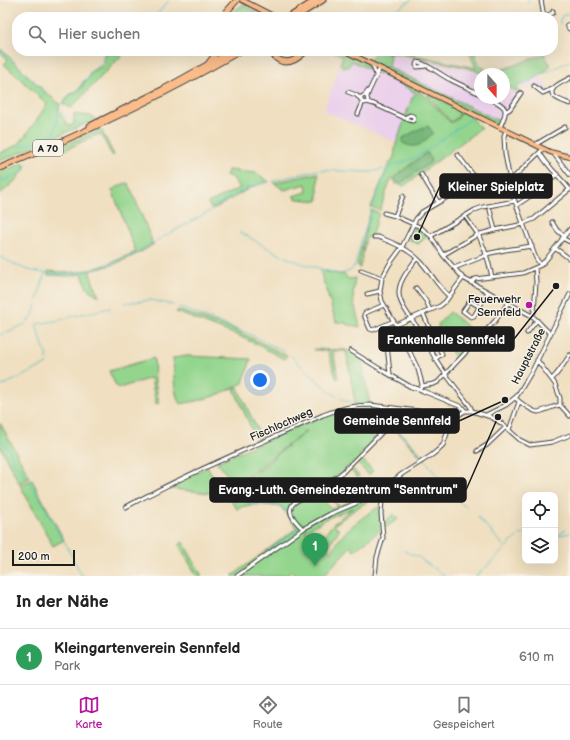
<!DOCTYPE html>
<html lang="de">
<meta charset="utf-8">
<style>
body{margin:0;font-family:"Balsamiq Sans",sans-serif;background:#f2f2f2;color:#222}
.controls{position:absolute;right:12px;bottom:12px;display:grid;overflow:hidden;border-radius:8px;box-shadow:0 4px 16px #0002}
.controls button{width:36px;height:36px;display:grid;place-items:center;padding:0;border:0;border-bottom:1px solid #e0e0e0;background:#fff;color:#222;font:20px sans-serif}
.compass{position:absolute;left:474px;top:68px;width:36px;height:36px;border-radius:50%;background:#fff;box-shadow:0 4px 16px #0002;rotate:159deg}
.scale{position:absolute;left:12px;bottom:10px;width:63px;box-sizing:border-box;padding-left:4px;border:2px solid #1c1c1c;border-top:0;font-size:11px;line-height:14px;white-space:nowrap;color:#1c1c1c;-webkit-text-stroke:3px #f7f3e8;paint-order:stroke}
.you{position:absolute;left:260px;top:380px;width:14px;height:14px;margin:-10px;border:3px solid #fff;border-radius:50%;background:#1a73e8;box-shadow:0 0 0 6px #1a73e833}
.badge{display:grid;place-items:center;width:26px;height:26px;border-radius:50%;background:#b5179e;color:#fff;font-size:13px;font-weight:700}
.pin{position:absolute;translate:-50% -33px;filter:drop-shadow(0 1px 2px #0008)}
.pin::after{content:'';position:absolute;top:21px;width:14px;height:12px;background:inherit;clip-path:polygon(0 0,100% 0,50% 100%)}
.list{margin:0;padding:0;list-style:none}
h2{display:flex;justify-content:space-between;align-items:center;height:52px;margin:0;padding:0 16px;font-size:17px}
h2 small{font-size:13px;font-weight:400;color:#767676}
.list li{display:grid;grid-template-columns:26px 1fr auto;gap:12px;align-items:center;box-sizing:border-box;height:56px;padding:0 16px;border-top:1px solid #e0e0e0}
.list b{display:block;font-size:15px;white-space:nowrap}
.list p{margin:0;font-size:13px;white-space:nowrap;color:#767676}
.list em{font-size:13px;font-style:normal;color:#767676}
.icon{flex:none;width:22px;height:22px;fill:none;stroke:currentColor;stroke-width:2;stroke-linecap:round;stroke-linejoin:round}
.map{position:relative;flex:none;width:570px;height:576px;overflow:hidden}
.search{position:absolute;background:#fff;box-shadow:0 4px 16px #0002;left:12px;right:12px;top:12px;height:44px;display:flex;align-items:center;gap:10px;box-sizing:border-box;padding:0 14px;border-radius:16px;color:#767676;font-size:15px}
.sheet{height:108px;background:#fff}
nav{display:flex;justify-content:space-around;align-items:center;box-sizing:border-box;height:56px;border-top:1px solid #e0e0e0;background:#fff;font-size:11px;color:#767676}
nav a{display:grid;justify-items:center;gap:2px}
nav .on{color:#b5179e}
.map>svg:first-child{display:block}
.built{fill:#ebd1eb}
.green{fill:#93d58d;stroke:#587854;fill-rule:evenodd}
.forest{fill:#76b678;stroke:#49694a}
.lines{fill:none;stroke-linecap:round;stroke-linejoin:round}
.stream{stroke:#4fbdc5;stroke-width:1}
.minor-casing{stroke:#3c3935;stroke-width:5}
.major-casing{stroke:#3c3935;stroke-width:6}
.highway-casing{stroke:#3c3935;stroke-width:7}
.minor{stroke:#fff;stroke-width:3}
.major{stroke:#fabc8b;stroke-width:4}
.highway{stroke:#fabc8b;stroke-width:5}
.poi-dot{fill:#b5179e;stroke:#f7f3e8;stroke-width:1.5}
.labels{text-anchor:middle;stroke-width:3;stroke-linejoin:round;paint-order:stroke}
.shield{fill:#f7f3e8;stroke:#5e5c59;stroke-width:1}
.shield-label{font-size:10px;font-weight:bold;fill:#1c1c1c}
.poi-label{font-size:11px;fill:#1c1c1c;stroke:#f7f3e8;text-anchor:end}
.street-label{font-size:11px;fill:#1c1c1c;stroke:#f7f3e8}
.leader{fill:none;stroke:#1c1c1c;stroke-width:1.5}
.callout-dot{fill:#1c1c1c;stroke:#f7f3e8;stroke-width:1.5}
.callout{fill:#1c1c1c;stroke:#1c1c1c;stroke-width:1.5}
.callout-label{font-size:12px;text-anchor:middle;font-weight:bold;fill:#fff}
</style>
<div class="map">
<svg width="570" height="576" viewBox="0 0 570 576">
<rect width="100%" height="100%" fill="#f7f3e8"/>
<filter id="ink" filterUnits="userSpaceOnUse"><feTurbulence type="fractalNoise" baseFrequency=".025" numOctaves="2"/><feDisplacementMap in="SourceGraphic" scale="8" xChannelSelector="R" yChannelSelector="G"/><feConvolveMatrix kernelMatrix="1 2 1 2 8 2 1 2 1" color-interpolation-filters="sRGB"/></filter>
<filter id="wash" filterUnits="userSpaceOnUse"><feTurbulence type="fractalNoise" baseFrequency=".012" numOctaves="4" result="noise"/><feDisplacementMap in="SourceGraphic" scale="16" xChannelSelector="R" yChannelSelector="G"/><feGaussianBlur stdDeviation="0.9" result="paint"/><feColorMatrix in="noise" values="0 0 0 0 0 0 0 0 0 0 0 0 0 0 0 0 0 1.4 0 .05"/><feComposite in="paint" operator="in"/></filter>
<g filter="url(#wash)">
<rect width="100%" height="100%" fill="#f0dfc0"/>
<path class="built" d="M390,54L460,67L481,74H480V98H504V86L520,95L501,122L388,67Z
M351,61L397,83L426,95L402,143H397L324,111L339,66L347,69Z
M540,75L549,89L545,91H543L535,84L525,90L520,86Z"/>
<path class="green" d="M242,5L263,15L262,17H227Z
M0,48C20,67 38,87 60,104L58,111C61,114 67,124 69,126L74,124V114C82,116 89,114 96,119L22,152L0,161V153L19,144L36,121L47,104L4,64L8,60L0,52Z
M109,51H126L71,108L63,104L71,94L75,93L80,89L84,82L89,78C91,65 107,72 104,56Z
M333,51H344L417,87L414,93L410,89L397,82L352,61L348,67H343L340,64L343,56Z
M377,51L390,54L388,67L501,122L498,123L496,124L370,61L371,58Z
M384,51H396L476,68L469,51H474C479,65 479,67 493,73L544,54L543,51H547L548,52L544,54L548,62L550,63V65C547,74 524,84 515,88L521,93L520,94L504,84V74H484L474,70L460,66Z
M418,91L425,96L451,123L458,118L461,111L474,117L473,120L481,128L404,186L396,184L394,180L391,179L380,210L371,207L388,166L394,157L396,144L412,98Z
M428,94L460,110L458,117L451,122L427,95Z
M101,129L114,155L113,156C108,151 106,141 100,134L94,136L65,150L64,145Z
M24,163L25,169L14,182L0,194V172Z
M228,170L256,173L258,174L269,182L260,184L248,189L212,210L208,203L240,188L232,177L226,176Z
M318,173V201L297,199L293,196L307,192L306,184L284,190L274,183Z
M125,183V184L127,183L129,184L152,241L150,243L151,244L153,243L154,244L139,253L115,264L90,271L89,270L103,266L136,252L112,190Z
M371,210L379,213L371,237L366,238L360,268L357,265Z
M413,228C418,227 423,233 427,236L418,244L408,239Z
M87,270H89L95,288L99,296L89,290L87,288L82,274L69,276L48,275V271C62,272 74,274 87,270Z
M320,270L338,274H343L349,279L355,278L353,294L354,303L360,327L346,324V323L336,322Z
M178,310L235,330L287,356L284,359L258,345L239,336L176,312Z
M450,312L478,336L458,359L453,354L445,340H442L435,330L439,326L438,324Z
M314,349L346,350L361,357L370,405L374,406L426,459L424,460L390,424L389,425L372,408H361L358,405L354,404L355,401L346,351H333L338,378H336L328,351L314,350Z
M187,356L251,359L243,383L235,387C217,396 200,401 180,404C173,392 174,372 173,358Z
M154,358L155,381L159,403L156,404L151,378L119,388L116,386L109,371Z
M238,387V388L262,440L257,441L234,389Z
M340,410L346,415L349,412L354,417L351,420L362,430L363,429L373,438L377,435L378,436L359,456L373,471L369,475L355,461L349,465L359,476L357,477L347,467L343,472L314,491L332,509L338,506L329,497L339,506L362,498L380,488L382,490L371,496V499L354,510L334,525L339,530L327,548L332,552C335,546 338,540 342,536C351,525 370,512 382,505L383,523L394,514L398,519L388,526L385,527L383,524V528L354,551L351,546L323,576H296L291,572L285,576H243L244,575L241,576H232L297,528L281,507C267,505 250,502 237,509L227,495L163,488L207,467L227,495L262,468L286,447L306,432L304,430V433L286,446L236,486L217,462L299,426ZM352,508L333,524L319,542L305,531L328,518Z
M0,423L30,478L19,483L0,446Z
M32,480L64,540L53,546L20,485Z
M183,542L202,576H197L179,545Z"/>
<path class="forest" d="M428,126L433,133C423,142 416,152 402,142L403,138C412,133 419,128 428,126Z
M427,152L431,160L430,163L401,183L397,182L394,177Z"/>
<g class="lines">
<path class="stream" d="M527,1L530,0
M388,16L411,0
M155,17L169,0
M560,24V20L562,16L570,13
M553,36H555
M0,50L8,57
M11,60L48,96
M541,75L570,61
M516,88L525,83
M62,104L70,94L79,89L83,81L89,78C89,71 91,71 96,68C99,67 100,64 103,62V55L107,51
M59,110L67,118
M74,122L83,124L91,121
M22,147L54,134L59,110L60,106
M427,150L473,117
M321,170L366,172H372L383,169
M273,181L318,170
M0,182L22,172L27,164
M372,207L387,168L414,158L425,151
M211,210L215,205L222,203L224,200L233,198L238,193L244,191L246,188L260,184L269,182
M240,232L282,256
M156,241L210,211
M0,257C9,261 19,267 28,270C47,274 68,276 87,271
M285,257L301,263L339,274
M355,264L362,239L371,210
M90,270C112,263 134,256 153,243
M342,274L350,271L355,265
M124,303L151,300L173,305
M179,307L247,333L285,352
M27,322L33,315L45,273
M37,324L56,321L82,314L110,308
M36,325L48,360
M0,335L25,324
M291,356L331,393L346,401L359,403
M0,387L47,364
M374,407L390,422
M392,424L423,458
M0,438L8,448L10,449V453L12,458L14,459L13,462L23,472L25,477L29,478
M426,461L443,483
M209,464L217,461
M30,482V483L36,491V494C42,499 47,511 50,518C51,521 54,523 55,526C57,531 59,537 63,540
M444,484L454,496
M229,496L252,504L280,505L284,508L290,516
M456,498L462,504L468,508
M350,504L362,499L378,490
M478,517L504,546
M303,526L329,512L347,505
M560,534L565,530
M520,535L525,533
M555,536L570,533
M64,541L82,576
M506,547L517,537
M269,550L300,528L298,526
M404,551L416,556
M417,556L432,567
M434,568L438,571
M485,568L505,549
M440,572L441,573
M442,574L445,576
M476,576L484,569"/>
</g>
</g>
<g filter="url(#ink)">
<g class="lines">
<g class="minor-casing">
<path id="minor" d="M541,0L544,17
M544,16L553,13V11
M570,24L567,25L569,29H570
M553,38V42
M372,64L375,72L376,75
M427,66L417,67L416,65L417,62C425,62 442,76 451,80C461,85 470,89 480,94
M570,78C565,81 544,89 555,97C559,100 565,102 570,104
M534,86L543,93L552,89
M348,92L356,95L361,99
M365,95L367,97L368,101L365,103L361,101V97L365,95L368,91
M367,97L369,91L380,68
M489,98C507,107 509,108 500,127
M367,102L374,104L409,120L413,121L414,118L413,116L410,115L404,118
M505,112L510,109L521,93
M358,114L363,102
M506,130L504,136L505,154L513,196L535,256L537,260L541,265
M536,145L538,143L565,127
M540,153C548,167 560,177 570,190
M554,154L570,175
M458,155L473,175L476,188
M421,174L438,202
M510,179L513,178L543,149
M517,205L529,197L557,174
M489,206L495,230
M384,213L395,216L420,227L431,236L443,255L463,278L532,316C539,321 543,328 550,333
M395,216L403,196
M465,216L477,233
M552,222L557,230L564,236
M524,223L534,219L570,189
M480,234L495,230L524,224
M431,236L475,210L483,207L515,201
M479,236C485,249 489,262 492,277
M374,237H378C394,243 409,249 421,262C431,273 438,287 449,296
M562,238L570,242
M555,248L570,259
M486,254L505,250L532,246
M443,255L477,235
M417,258C410,268 398,281 399,294C400,307 415,323 422,334C427,341 430,350 435,358C445,375 458,390 470,406L472,411
M454,268L487,255
M361,270L382,278
M471,283L475,279L523,273L539,266L545,261L570,229
M416,288L426,301L430,310
M367,294L380,291
M384,305L365,313L364,315L370,329L373,330L394,321
M480,307L470,301L463,311L471,317L474,316L488,292
M423,313L430,330L442,354L435,359
M532,316L534,312L536,282L535,268
M396,325L440,306L445,302L463,278
M527,333L537,320
M351,351L380,369L411,387L419,389L423,391L462,407L465,411
M537,360L555,384L560,398V405L570,416
M390,374L387,345L402,336
M552,379C559,373 564,363 570,355
M422,386L434,384L438,382L495,321L508,303
M419,389L422,386V384L418,369L402,336L382,301L380,291L382,278L389,265L402,247L416,219L422,212L451,195L458,192L476,188L510,182
M515,398C520,402 532,412 538,412C544,411 554,406 560,405
M486,415L506,405L517,396L532,371L570,294
M509,430L519,402
M477,451L487,445L506,427
M126,507C190,472 257,445 323,415C338,409 354,405 370,405L434,413L455,418
M303,529C298,524 288,515 291,508C291,506 294,503 295,502L334,479L343,472L390,424L398,409
M237,576L303,529L330,514L371,497L382,490L402,474L432,455L438,450L443,445L451,422L460,414L465,411H472L491,417L501,423L520,440L530,445L552,442L570,435
M375,576L377,557L383,538L381,513L383,489"/>
</g>
<g class="major-casing">
<path id="major" d="M242,0L275,17
M345,51L550,152L570,157"/>
</g>
<g class="highway-casing">
<path id="highway" d="M222,17L237,0
M289,17L316,0
M296,17L323,0
M269,51C272,53 274,56 276,58C287,67 298,59 306,51
M208,64L214,56L215,51
M90,126L162,90L232,51
M0,168C83,134 162,96 240,51"/>
</g>
<use href="#minor" class="minor"/>
<use href="#major" class="major"/>
<use href="#highway" class="highway"/>
</g>
</g>
<circle class="poi-dot" cx="529" cy="305" r="4"/>
<g class="labels">
<rect class="shield" x="33" y="140" width="30" height="16" rx="3"/>
<g class="shield-label">
<text x="48" y="152">A 70</text>
</g>
<g class="poi-label">
<text x="521" y="303">Feuerwehr<tspan x="521" dy="13">Sennfeld</tspan></text>
</g>
<g class="street-label">
<text transform="translate(528 356) rotate(-63)" y="4">Hauptstraße</text>
<text transform="translate(281 424) rotate(-24)" y="4">Fischlochweg</text>
</g>
</g>
<path class="leader" d="M417 237L440 186M556 286L514 339M505 400L459 421M498 417L466 490"/>
<g class="callout-dot">
<circle cx="417" cy="237" r="4"/>
<circle cx="556" cy="286" r="4"/>
<circle cx="505" cy="400" r="4"/>
<circle cx="498" cy="417" r="4"/>
</g>
<g class="callout">
<rect x="440" y="174" width="112" height="24" rx="4"/>
<rect x="379" y="327" width="135" height="24" rx="4"/>
<rect x="335" y="409" width="124" height="24" rx="4"/>
<rect x="210" y="478" width="256" height="24" rx="4"/>
</g>
<g class="callout-label">
<text x="496" y="191">Kleiner Spielplatz</text>
<text x="446" y="344">Fankenhalle Sennfeld</text>
<text x="397" y="425">Gemeinde Sennfeld</text>
<text x="338" y="494">Evang.-Luth. Gemeindezentrum "Senntrum"</text>
</g>
</svg>
<div class="controls">
<button><svg class="icon" aria-label="locate" viewBox="0 0 24 24"><circle cx="12" cy="12" r="6"/><path d="M12 2v4M12 18v4M2 12h4M18 12h4"/></svg></button>
<button><svg class="icon" aria-label="layers" viewBox="0 0 24 24"><path d="M12 4l9 5-9 5-9-5zM3 14l9 5 9-5"/></svg></button>
</div>
<svg class="compass" viewBox="-18 -18 36 36"><path d="M0-13l5 13h-10z" fill="#e53935"/><path d="M0 13l5-13h-10z" fill="#767676"/></svg>
<div class="scale">200 m</div>
<div class="you"></div>
<div class="pin badge" style="left:315px;top:566px;background:#2e9e5b">1</div>
<div class="search"><svg class="icon" aria-label="search" viewBox="0 0 24 24"><circle cx="10" cy="10" r="6"/><path d="M15 15l6 6"/></svg>Hier suchen</div>
</div>
<section class="sheet">
<h2>In der Nähe<small></small></h2>
<ul class="list">
<li><span class="badge" style="background:#2e9e5b">1</span><div><b>Kleingartenverein Sennfeld</b><p>Park</p></div><em>610 m</em></li>
</ul>
</section>
<nav>
<a class="on"><svg class="icon" aria-label="map" viewBox="0 0 24 24"><path d="M3 6l6-2 6 2 6-2v14l-6 2-6-2-6 2zM9 4v14M15 6v14"/></svg>Karte</a>
<a><svg class="icon" aria-label="directions" viewBox="0 0 24 24"><path d="M12 3l9 9-9 9-9-9zM9 14v-3h6M13 9l2 2-2 2"/></svg>Route</a>
<a><svg class="icon" aria-label="saved" viewBox="0 0 24 24"><path d="M7 4h10v16l-5-4-5 4z"/></svg>Gespeichert</a>
</nav>
